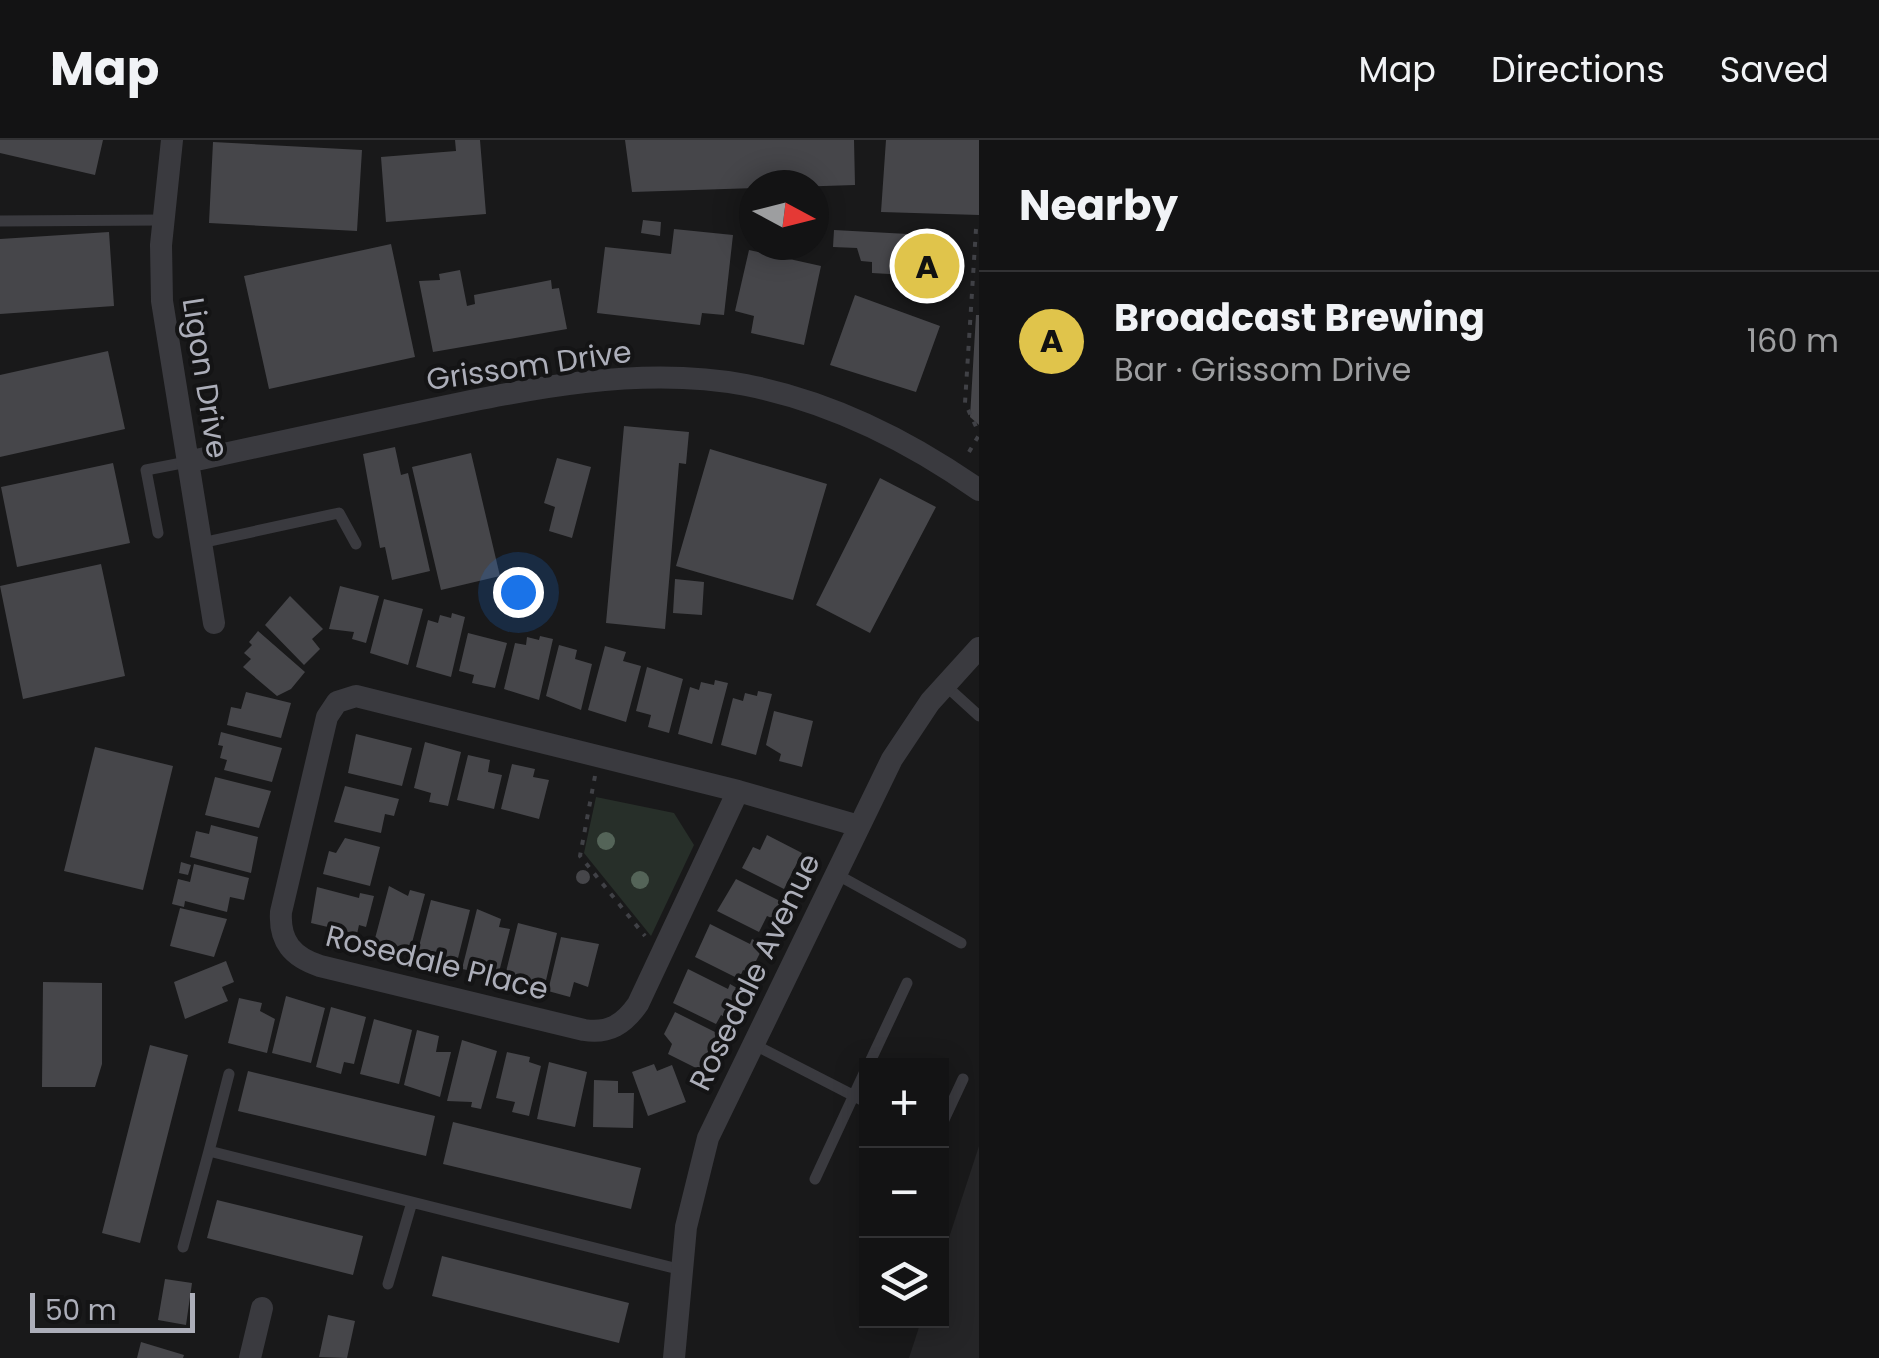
<!DOCTYPE html>
<meta charset="utf-8">
<style>
body{margin:0;font-family:Poppins,sans-serif;background:#202022;color:#f1f3f6}
.controls{position:absolute;right:30px;bottom:30px;display:grid;overflow:hidden;border-radius:0px;box-shadow:0 5px 25px #0003}
.controls button{width:90px;height:90px;display:grid;place-items:center;padding:0;border:0;border-bottom:2px solid #323234;background:#131314;color:#f1f3f6;font:50px sans-serif}
.compass{position:absolute;left:739px;top:30px;width:90px;height:90px;border-radius:50%;background:#131314;box-shadow:0 5px 25px #0003;rotate:97deg}
.scale{position:absolute;left:30px;bottom:25px;width:165px;box-sizing:border-box;padding-left:10px;border:5px solid #acaeb9;border-top:0;font-size:28px;line-height:35px;white-space:nowrap;color:#acaeb9;-webkit-text-stroke:8px #141415;paint-order:stroke}
.you{position:absolute;left:518px;top:452px;width:35px;height:35px;margin:-25px;border:8px solid #fff;border-radius:50%;background:#1a73e8;box-shadow:0 0 0 15px #1a73e833}
.badge{display:grid;place-items:center;width:65px;height:65px;border-radius:50%;background:#e0c44b;color:#111;font-size:32px;font-weight:700}
.pin{position:absolute;translate:-50% -50%;border:5px solid #fff;box-shadow:0 2px 10px #0006}
.list{margin:0;padding:0;list-style:none}
h2{display:flex;justify-content:space-between;align-items:center;height:130px;margin:0;padding:0 40px;font-size:42px}
h2 small{font-size:32px;font-weight:400;color:#9d9ea0}
.list li{display:grid;grid-template-columns:65px 1fr auto;gap:30px;align-items:center;box-sizing:border-box;height:140px;padding:0 40px;border-top:2px solid #323234}
.list b{display:block;font-size:38px;white-space:nowrap}
.list p{margin:0;font-size:32px;white-space:nowrap;color:#9d9ea0}
.list em{font-size:32px;font-style:normal;color:#9d9ea0}
.icon{flex:none;width:55px;height:55px;fill:none;stroke:currentColor;stroke-width:2;stroke-linecap:round;stroke-linejoin:round}
.map{position:relative;flex:none;width:979px;height:1218px;overflow:hidden}
header{display:flex;align-items:center;gap:60px;box-sizing:border-box;height:140px;padding:0 50px;background:#131314;border-bottom:2px solid #323234}
header strong{font-size:48px}
nav{display:flex;gap:55px;margin-inline-start:auto;font-size:35px}
main{display:flex}
aside{flex:1;background:#131314}
.map>svg:first-child{display:block}
.built{fill:#252527}
.green{fill:#272f29}
.building{fill:#46464a}
.lines{fill:none;stroke-linecap:round;stroke-linejoin:round}
.path{stroke:#404146;stroke-width:4;stroke-dasharray:5 8;stroke-linecap:butt}
.service{stroke:#3a3a3f;stroke-width:11}
.minor{stroke:#3a3a3f;stroke-width:22}
.tree{fill:#546458}
.labels{text-anchor:middle;stroke-width:8;stroke-linejoin:round;paint-order:stroke}
.street-label{font-size:30px;fill:#acaeb9;stroke:#141415}
</style>
<header>
<strong>Map</strong>
<nav><a>Map</a><a>Directions</a><a>Saved</a></nav>
</header>
<main>
<div class="map">
<svg width="979" height="1218" viewBox="0 0 979 1218">
<rect width="100%" height="100%" fill="#19191a"/>
<path class="built" d="M979,1006V1218H909L921,1181L942,1180V1119Z"/>
<path class="green" d="M596,657L674,673L694,705L651,796L584,713Z"/>
<path class="building" d="M0,0H103L95,35L0,13Z
M455,0H480L486,74L386,82L381,17L456,11Z
M625,0H854L855,45L632,52Z
M886,0H979V75L881,72Z
M213,2L362,10L357,91L209,83Z
M643,80L661,82L660,96L641,93Z
M674,89L733,95L724,175L702,173L700,185L597,173L605,107L671,114Z
M834,90L945,96L942,137L872,133V122L861,121L857,108L833,107Z
M109,92L114,166L0,174V99Z
M391,104L415,217L269,249L244,136Z
M749,110L821,126L804,205L751,193L754,176L735,171Z
M460,130L467,166L475,164L474,155L551,140L552,149L559,148L567,189L433,212L419,141L440,140L439,134Z
M855,155L940,186L916,252L830,225Z
M976,175H979V285L970,277Z
M108,211L125,289L0,317V235Z
M624,286L689,292L686,324L679,323L665,489L606,483Z
M395,307L401,335L408,333L430,431L392,440L385,407L380,408L363,314Z
M710,309L827,344L793,460L676,426Z
M471,313L500,436L441,450L412,327Z
M557,318L591,327L572,398L549,391L555,367L544,363Z
M113,323L130,403L17,427L1,347Z
M880,338L936,367L870,493L816,465Z
M101,424L125,536L23,559L0,446Z
M675,439L704,442L702,475L673,473Z
M340,446L379,456L366,503L352,499L354,492L329,489Z
M290,456L323,489L312,499L320,509L304,525L265,485Z
M384,459L423,469L408,525L370,513Z
M452,473L465,477L451,537L416,527L428,480L438,483L440,475L451,478Z
M258,491L305,532L291,549L277,556L243,527L251,519L244,513L252,505L249,502Z
M468,493L507,503L495,548L472,543L474,535L459,531Z
M540,496L553,499L539,560L504,549L515,503L526,505L527,497L539,500Z
M559,505L577,510L575,519L592,524L581,570L546,556Z
M605,506L626,512L623,521L641,526L626,582L588,570Z
M647,527L683,539L669,593L648,587L651,575L636,571Z
M715,540L728,543L712,604L678,594L690,547L699,550L701,542L714,545Z
M758,551L772,554L756,615L721,605L733,558L743,561L745,553L757,556Z
M246,552L291,563L281,598L227,585L231,567L241,569Z
M774,571L813,581L802,627L779,621L781,614L766,605Z
M221,592L282,608L272,642L224,630L227,620L220,618L223,606L218,605Z
M356,594L412,608L402,646L348,633Z
M425,602L461,612L448,666L429,662L431,653L414,648Z
M95,607L173,626L143,750L64,731Z
M468,615L490,620L488,632L502,635L494,669L457,660Z
M512,624L535,629L533,637L549,640L539,679L501,669Z
M215,637L271,651L259,688L205,675Z
M345,646L399,659L394,676L385,674L381,693L334,682Z
M211,685L258,697L251,733L190,717L196,691L209,694Z
M767,695L802,713L784,749L742,728L753,707L760,710Z
M345,698L380,707L370,746L323,734L329,711L336,713Z
M181,722L191,725L188,735L179,733Z
M194,724L249,738L244,760L230,757L227,772L185,761L184,767L172,764L178,739L190,742Z
M576 737a7 7 0 1 1 14 0a7 7 0 1 1-14 0Z
M736,739L784,763L776,780L767,776L759,792L717,771Z
M389,746L408,756L410,750L425,754L409,814L373,806Z
M317,747L359,758L360,753L374,756L366,787L359,785L357,794L311,783Z
M431,760L470,770L456,826L416,818Z
M180,768L227,779L214,817L170,806Z
M477,769L501,779L499,787L510,789L498,836L462,829Z
M518,783L557,793L544,849L504,840Z
M710,784L750,804L752,799L764,805L750,833L743,830L739,839L695,817Z
M561,797L599,804L588,847L574,842L570,857L548,851Z
M226,821L234,842L222,847L228,861L185,879L174,842Z
M688,829L728,849L730,844L742,851L728,879L721,875L716,884L673,863Z
M43,842L102,843V924L95,947H42Z
M286,856L325,868L311,923L272,913Z
M239,858L262,863L260,871L275,879L267,913L228,903Z
M331,867L366,877L354,924L344,922L341,934L316,927Z
M675,872L717,893L700,930L668,914L672,904L664,894Z
M374,879L412,890L399,944L360,934Z
M417,890L439,896L436,912H451L440,957L404,945Z
M462,900L497,911L481,969L471,967L472,962L447,961Z
M150,905L188,915L140,1103L102,1093Z
M507,912L530,917L529,922L541,926L529,976L512,972L515,962L496,958Z
M549,922L587,932L575,987L537,979Z
M654,924L657,931L672,925L686,962L648,976L632,932Z
M248,931L435,976L426,1016L238,971Z
M594,940L618,941V953H634L633,988L593,987Z
M453,982L641,1028L631,1069L443,1024Z
M217,1060L363,1096L353,1135L207,1098Z
M442,1116L629,1163L619,1203L432,1156Z
M165,1139L192,1143L186,1185L158,1180Z
M328,1175L355,1181L347,1218L319,1217Z
M141,1202L184,1215L183,1218H137Z"/>
<g class="lines">
<path class="path" d="M976,89L965,263L979,293
M969,312L979,295
M595,636L580,716L645,796"/>
<path class="service" d="M0,81L163,80
M158,393L146,330L187,322
M201,403L339,373L356,404
M945,545L979,576
M836,734L961,803
M751,903L866,962
M868,926L907,843
M942,984L963,939
M209,1011L229,934
M815,1039L866,929
M183,1107L209,1011L682,1130
M388,1144L412,1062"/>
<path class="minor" d="M172,0L161,105L162,161L214,483
M187,322C261,306 335,290 409,274C518,251 635,224 746,245C832,262 908,300 979,350
M356,556L738,651L638,864C624,884 609,894 584,890L320,826C293,817 279,802 281,772L327,577L337,562Z
M738,651L859,686
M250,1218L262,1168
M674,1218L686,1087L708,998L892,619L930,562L979,508"/>
</g>
<g class="tree">
<circle cx="606" cy="701" r="9"/>
<circle cx="640" cy="740" r="9"/>
</g>
<g class="labels">
<g class="street-label">
<text transform="translate(529 226) rotate(-8)" y="10">Grissom Drive</text>
<text transform="translate(205 238) rotate(81)" y="10">Ligon Drive</text>
<text transform="translate(437 823) rotate(14)" y="10">Rosedale Place</text>
<text transform="translate(755 832) rotate(-64)" y="10">Rosedale Avenue</text>
</g>
</g>
</svg>
<div class="controls">
<button>+</button>
<button>−</button>
<button><svg class="icon" aria-label="layers" viewBox="0 0 24 24"><path d="M12 4l9 5-9 5-9-5zM3 14l9 5 9-5"/></svg></button>
</div>
<svg class="compass" viewBox="-18 -18 36 36"><path d="M0-13l5 13h-10z" fill="#e53935"/><path d="M0 13l5-13h-10z" fill="#9d9ea0"/></svg>
<div class="scale">50 m</div>
<div class="you"></div>
<div class="pin badge" style="left:927px;top:126px">A</div>
</div>
<aside>
<h2>Nearby<small></small></h2>
<ul class="list">
<li><span class="badge">A</span><div><b>Broadcast Brewing</b><p>Bar · Grissom Drive</p></div><em>160 m</em></li>
</ul>
</aside>
</main>
